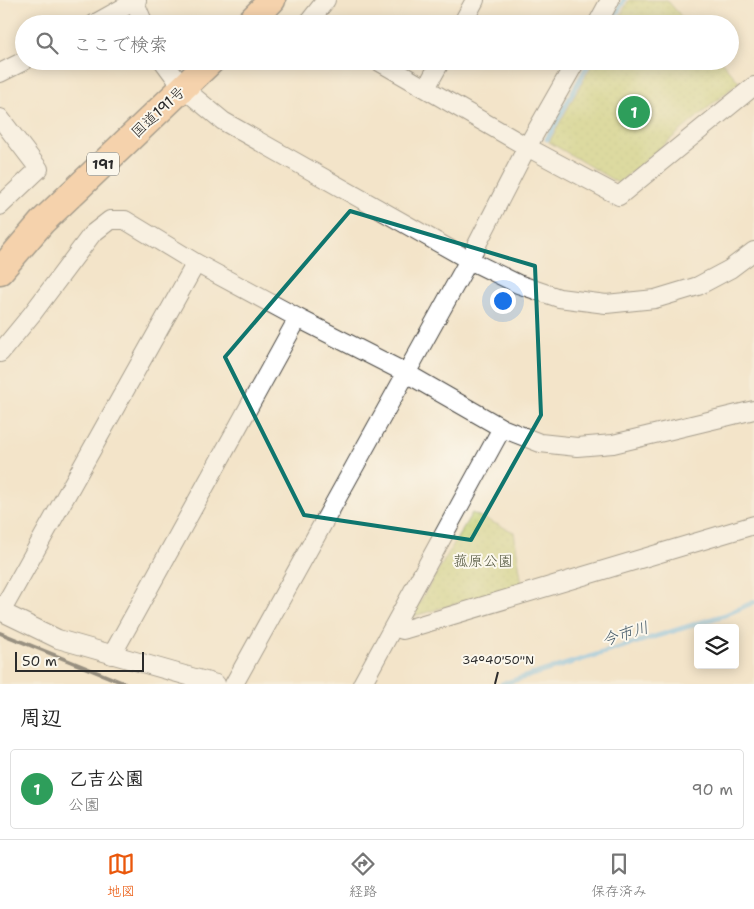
<!DOCTYPE html>
<html lang="ja">
<meta charset="utf-8">
<style>
body{margin:0;font-family:"Shantell Sans","Klee One",sans-serif;background:#f6f6f6;color:#222}
.controls{position:absolute;right:15px;bottom:15px;display:grid;overflow:hidden;border-radius:5px;box-shadow:0 2px 12px #0003}
.controls button{width:45px;height:45px;display:grid;place-items:center;padding:0;border:0;border-bottom:1px solid #e0e0e0;background:#fff;color:#222;font:25px sans-serif}
.scale{position:absolute;left:15px;bottom:12px;width:129px;box-sizing:border-box;padding-left:5px;border:2px solid #2b2b2b;border-top:0;font-size:14px;line-height:18px;white-space:nowrap;color:#2b2b2b;-webkit-text-stroke:4px #fbf7ec;paint-order:stroke}
.you{position:absolute;left:502px;top:300px;width:18px;height:18px;margin:-12px;border:4px solid #fff;border-radius:50%;background:#1a73e8;box-shadow:0 0 0 8px #1a73e833}
.badge{display:grid;place-items:center;width:32px;height:32px;border-radius:50%;background:#ea580c;color:#fff;font-size:16px;font-weight:700}
.pin{position:absolute;translate:-50% -50%;border:2px solid #fff;box-shadow:0 1px 5px #0006}
.list{margin:0;padding:0;list-style:none}
h2{display:flex;justify-content:space-between;align-items:center;height:65px;margin:0;padding:0 20px;font-size:21px}
h2 small{font-size:16px;font-weight:400;color:#767676}
.list li{display:grid;grid-template-columns:32px 1fr auto;gap:15px;align-items:center;box-sizing:border-box;height:80px;margin:0 10px 10px;padding:0 10px;border:1px solid #e0e0e0;border-radius:5px}
.list b{display:block;font-size:19px;white-space:nowrap}
.list p{margin:0;font-size:16px;white-space:nowrap;color:#767676}
.list em{font-size:16px;font-style:normal;color:#767676}
.icon{flex:none;width:28px;height:28px;fill:none;stroke:currentColor;stroke-width:2;stroke-linecap:round;stroke-linejoin:round}
.map{position:relative;flex:none;width:754px;height:684px;overflow:hidden}
.search{position:absolute;background:#fff;box-shadow:0 2px 12px #0003;left:15px;right:15px;top:15px;height:55px;display:flex;align-items:center;gap:12px;box-sizing:border-box;padding:0 18px;border-radius:28px;color:#767676;font-size:19px}
.sheet{height:155px;background:#fff}
nav{display:flex;justify-content:space-around;align-items:center;box-sizing:border-box;height:70px;border-top:1px solid #e0e0e0;background:#fff;font-size:14px;color:#767676}
nav a{display:grid;justify-items:center;gap:2px}
nav .on{color:#ea580c}
.map>svg:first-child{display:block}
.green{fill:url(#green-dots);stroke:#767c4e}
.lines{fill:none;stroke-linecap:round;stroke-linejoin:round}
.stream{stroke:#75beee;stroke-width:5}
.minor-casing{stroke:#494743;stroke-width:20}
.highway-casing{stroke:#494743;stroke-width:29}
.minor{stroke:#fff;stroke-width:18}
.highway{stroke:#f8bd89;stroke-width:26}
.rail{stroke:#2b2b2b;stroke-width:4}
.marked{fill:none;stroke:#0f766e;stroke-width:4;stroke-linejoin:round}
.ticks{fill:none;stroke:#2b2b2b;stroke-width:2}
.labels{text-anchor:middle;stroke-width:4;stroke-linejoin:round;paint-order:stroke}
.shield{fill:#fbf7ec;stroke:#696865;stroke-width:1}
.shield-label{font-size:14px;font-weight:bold;fill:#2b2b2b}
.street-label{font-size:15px;fill:#2b2b2b;stroke:#fbf7ec}
.park-label{font-size:15px;fill:#50543c;stroke:#fbf7ec}
.water-label{font-size:16px;font-style:italic;fill:#415766;stroke:#fbf7ec}
.ticks-label{font-size:12px;text-anchor:middle;fill:#2b2b2b;stroke:#fbf7ec;stroke-width:4;stroke-linejoin:round;paint-order:stroke}
</style>
<div class="map">
<svg width="754" height="684" viewBox="0 0 754 684">
<defs>
<pattern id="green-dots" width="8" height="8" patternUnits="userSpaceOnUse" patternTransform="scale(1.25)"><rect width="8" height="8" fill="#c1ce70"/><path d="M2 2h.1M6 6h.1" fill="none" stroke="#a6b161" stroke-width="1.8" stroke-linecap="round"/></pattern>
</defs>
<rect width="100%" height="100%" fill="#fbf7ec"/>
<filter id="ink" filterUnits="userSpaceOnUse"><feTurbulence type="fractalNoise" baseFrequency=".02" numOctaves="2"/><feDisplacementMap in="SourceGraphic" scale="10" xChannelSelector="R" yChannelSelector="G"/><feConvolveMatrix kernelMatrix="1 2 1 2 8 2 1 2 1" color-interpolation-filters="sRGB"/></filter>
<filter id="wash" filterUnits="userSpaceOnUse"><feTurbulence type="fractalNoise" baseFrequency=".0096" numOctaves="4" result="noise"/><feDisplacementMap in="SourceGraphic" scale="20" xChannelSelector="R" yChannelSelector="G"/><feGaussianBlur stdDeviation="1.12" result="paint"/><feColorMatrix in="noise" values="0 0 0 0 0 0 0 0 0 0 0 0 0 0 0 0 0 1.4 0 .05"/><feComposite in="paint" operator="in"/></filter>
<g filter="url(#wash)">
<rect width="100%" height="100%" fill="#f3e4c9"/>
<path class="green" d="M629,0H667L688,24H616Z
M594,61H721L739,82L618,183L549,142Z
M472,513L514,532L522,584L411,617Z"/>
<g class="lines">
<path class="stream" d="M611,24L624,0
M547,139L590,61
M502,684L725,615L754,602"/>
</g>
</g>
<g filter="url(#ink)">
<g class="lines">
<g class="minor-casing">
<path id="minor" d="M134,0L144,24
M94,24L137,0
M309,24L308,23L326,0
M462,24L475,0
M597,24L610,0
M163,61L183,88L223,121L469,260L518,284L559,298L606,304L655,299L698,286L730,269L754,251
M378,61L527,147L619,196L754,86
M0,73L24,61
M426,88L441,61
M0,118L39,169L0,206
M0,353L32,314L92,234L110,220H125L196,263L298,318L406,373L502,428L540,443L577,447L613,444L754,410
M0,611L58,639L216,684
M1,612L196,263
M394,627L403,630L754,525
M112,655L298,318
M234,684L469,260L527,147L576,61
M362,684L502,428"/>
</g>
<g class="highway-casing">
<path id="highway" d="M248,24L272,0
M0,271L42,222L211,61"/>
</g>
<use href="#minor" class="minor"/>
<use href="#highway" class="highway"/>
<path class="rail" d="M0,633L126,684"/>
</g>
</g>
<path d="M0 0H754V684H0ZM350,211L535,266L541,415L471,540L304,515L225,357Z" fill="#f3e4c9" fill-opacity=".55" fill-rule="evenodd"/>
<path class="marked" d="M350,211L535,266L541,415L471,540L304,515L225,357Z"/>
<path class="ticks" d="M495,684L498,672"/>
<g class="labels">
<rect class="shield" x="87" y="152.5" width="32" height="23" rx="4"/>
<g class="shield-label">
<text x="103" y="169">191</text>
</g>
<g class="street-label">
<text transform="translate(158 112) rotate(-43)" y="5">国道191号</text>
</g>
<g class="park-label">
<text x="483" y="566">菰原公園</text>
</g>
<g class="water-label">
<text transform="translate(625 633) rotate(-17)" y="6">今市川</text>
</g>
</g>
<g class="ticks-label">
<text x="498" y="664">34°40'50"N</text>
</g>
</svg>
<div class="controls">
<button><svg class="icon" aria-label="layers" viewBox="0 0 24 24"><path d="M12 4l9 5-9 5-9-5zM3 14l9 5 9-5"/></svg></button>
</div>
<div class="scale">50 m</div>
<div class="you"></div>
<div class="pin badge" style="left:634px;top:112px;background:#2e9e5b">1</div>
<div class="search"><svg class="icon" aria-label="search" viewBox="0 0 24 24"><circle cx="10" cy="10" r="6"/><path d="M15 15l6 6"/></svg>ここで検索</div>
</div>
<section class="sheet">
<h2>周辺<small></small></h2>
<ul class="list">
<li><span class="badge" style="background:#2e9e5b">1</span><div><b>乙吉公園</b><p>公園</p></div><em>90 m</em></li>
</ul>
</section>
<nav>
<a class="on"><svg class="icon" aria-label="map" viewBox="0 0 24 24"><path d="M3 6l6-2 6 2 6-2v14l-6 2-6-2-6 2zM9 4v14M15 6v14"/></svg>地図</a>
<a><svg class="icon" aria-label="directions" viewBox="0 0 24 24"><path d="M12 3l9 9-9 9-9-9zM9 14v-3h6M13 9l2 2-2 2"/></svg>経路</a>
<a><svg class="icon" aria-label="saved" viewBox="0 0 24 24"><path d="M7 4h10v16l-5-4-5 4z"/></svg>保存済み</a>
</nav>
